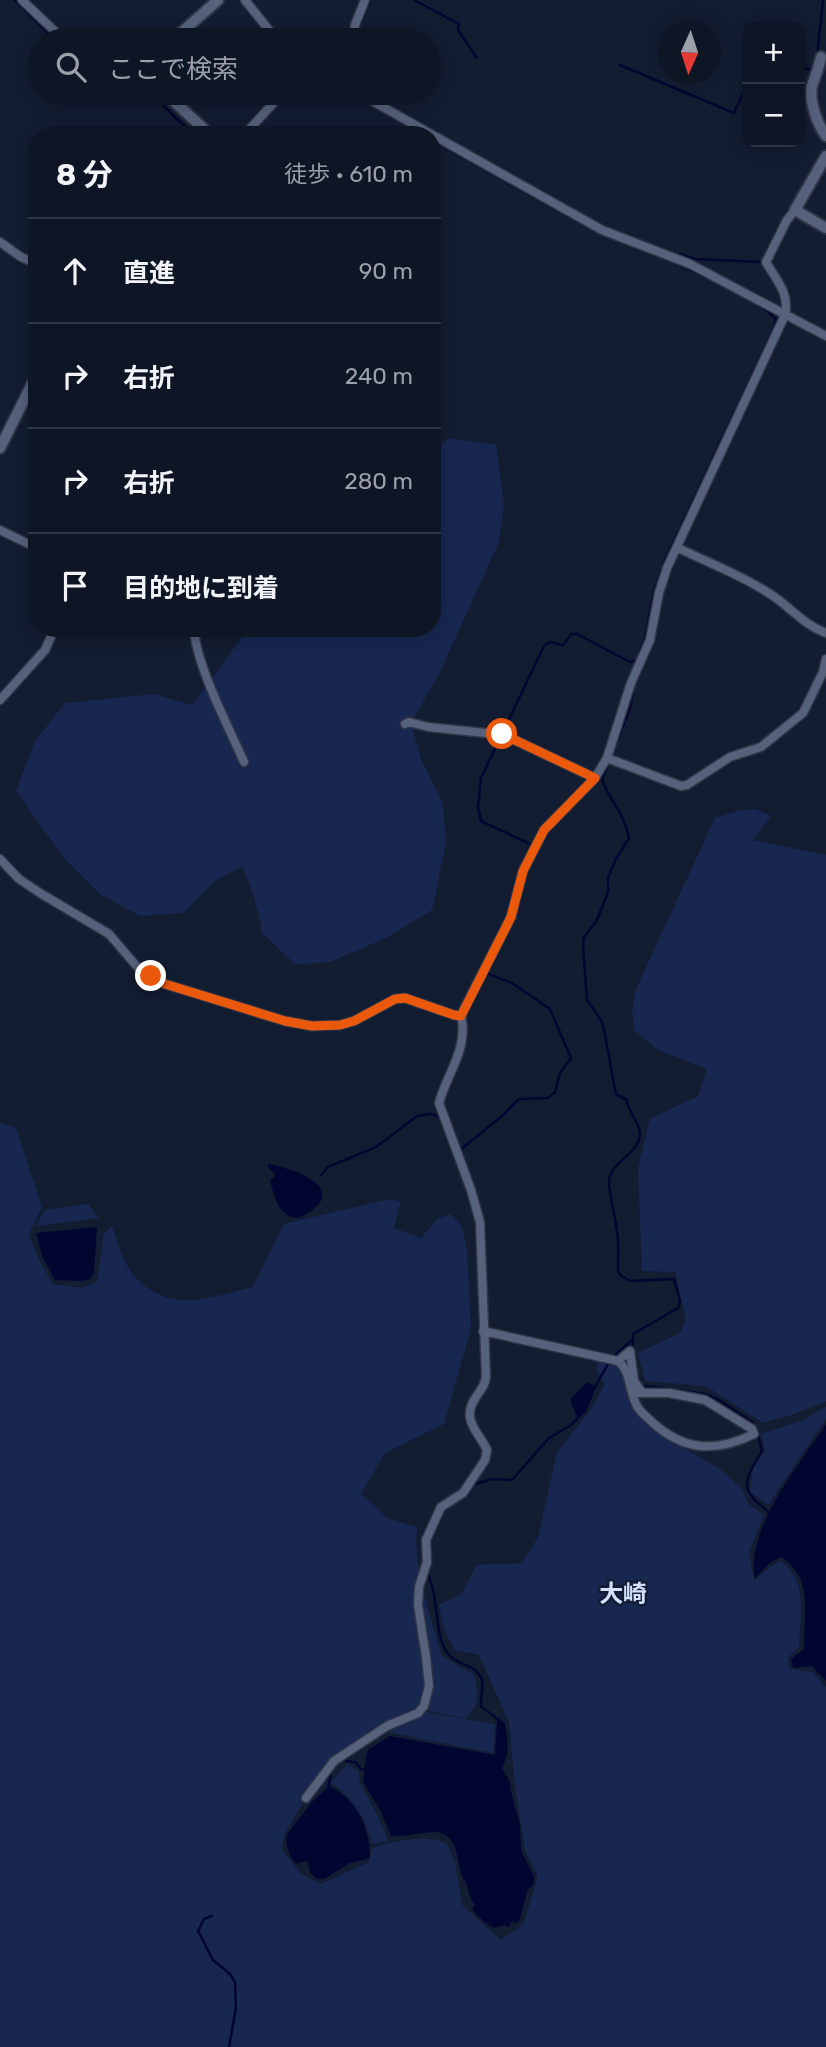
<!DOCTYPE html>
<html lang="ja">
<meta charset="utf-8">
<style>
body{margin:0;font-family:Rubik,"Noto Sans JP",sans-serif;background:#171f2e;color:#f1f3f6}
.controls{position:absolute;right:21px;top:21px;display:grid;overflow:hidden;border-radius:14px;box-shadow:0 4px 18px #0003}
.controls button{width:63px;height:63px;display:grid;place-items:center;padding:0;border:0;border-bottom:2px solid #2e3543;background:#0e1626;color:#f1f3f6;font:35px sans-serif}
.compass{position:absolute;left:658px;top:21px;width:63px;height:63px;border-radius:50%;background:#0e1626;box-shadow:0 4px 18px #0003;rotate:183deg}
.stop{position:absolute;width:21px;height:21px;margin:-16px;border:5px solid #ea580c;border-radius:50%;background:#fff}
.stop.end{background:#ea580c;border-color:#fff;box-shadow:0 2px 7px #0008}
.list{margin:0;padding:0;list-style:none}
h2{display:flex;justify-content:space-between;align-items:center;height:91px;margin:0;padding:0 28px;font-size:30px}
h2 small{font-size:23px;font-weight:400;color:#9b9fa7}
.list li{display:grid;grid-template-columns:46px 1fr auto;gap:21px;align-items:center;box-sizing:border-box;height:105px;padding:0 28px;border-top:2px solid #2e3543}
.list b{display:block;font-size:26px;white-space:nowrap}
.list em{font-size:23px;font-style:normal;color:#9b9fa7}
.icon{flex:none;width:38px;height:38px;fill:none;stroke:currentColor;stroke-width:2;stroke-linecap:round;stroke-linejoin:round}
.map{position:relative;flex:none;width:826px;height:2047px;overflow:hidden}
.search{position:absolute;background:#0e1626;box-shadow:0 4px 18px #0003;left:28px;top:28px;width:413px;height:77px;display:flex;align-items:center;gap:18px;box-sizing:border-box;padding:0 24px;border-radius:38px;color:#9b9fa7;font-size:26px}
.panel{position:absolute;background:#0e1626;box-shadow:0 4px 18px #0003;left:28px;top:126px;width:413px;height:511px;border-radius:28px}
.map>svg:first-child{display:block}
.green{fill:#172750}
.water{fill:#010631}
.lines{fill:none;stroke-linecap:round;stroke-linejoin:round}
.stream{stroke:#010631;stroke-width:2.5}
.street-casing{stroke:#303547;stroke-width:11}
.secondary-casing{stroke:#303547;stroke-width:14}
.street{stroke:#56627c;stroke-width:8}
.secondary{stroke:#56627c;stroke-width:10}
.route{stroke:#ea580c;stroke-width:9}
.labels{text-anchor:middle;stroke-width:5;stroke-linejoin:round;paint-order:stroke}
.quarter-label{font-size:24px;font-weight:bold;fill:#d2e0fe;stroke:#131d32}
</style>
<div class="map">
<svg width="826" height="2047" viewBox="0 0 826 2047">
<rect width="100%" height="100%" fill="#131d32"/>
<path class="green" d="M449,438L496,445L504,505L499,542L439,674L411,723L421,759L443,804L446,843L432,910L386,938L330,962L295,964L263,934L254,897L243,866L213,882L184,913L140,916L100,894L63,857L16,791L35,741L65,703L154,694L192,705L249,628H432V453Z
M755,809L771,816L753,840L826,855V1401L794,1414L763,1423L706,1386L645,1381L638,1353L680,1333L686,1320L675,1272L642,1271L638,1168L650,1119L698,1096L707,1069L658,1050L635,1031L632,1011L636,989L715,818L738,811Z
M0,1122L16,1128L42,1207L29,1234L39,1260L53,1284L82,1288L97,1282L104,1233L112,1226C117,1239 122,1260 131,1272C168,1316 206,1298 253,1287L284,1224L390,1199L401,1202L394,1228L421,1238L437,1219L450,1214L462,1226L467,1251L471,1328L444,1424L385,1453L361,1494L387,1518L417,1527C413,1571 430,1614 442,1656L474,1675C478,1694 481,1705 465,1718L417,1709L372,1729L326,1764L284,1835L282,1850L301,1874L321,1884L369,1862L372,1848C395,1842 425,1833 447,1844L455,1863L462,1905L501,1940L523,1925L538,1877L525,1850L515,1786L509,1722L479,1655L455,1650L445,1632L439,1605L462,1594L476,1565L522,1563L538,1537L557,1452L589,1412L605,1384L596,1371L599,1360L620,1366L637,1414L668,1439L720,1469L742,1489L749,1505L764,1515L749,1552L754,1581L769,1568L781,1561C809,1582 800,1616 799,1647L788,1657L790,1669L813,1672L826,1688V2047H0Z
M88,1204L99,1218L36,1226L44,1210Z
M826,1407V1418L768,1505L750,1492L753,1468L765,1450L761,1434L803,1420Z
M424,1712L495,1724L493,1753L383,1731L419,1717Z
M347,1764L358,1771L360,1783L378,1816L388,1841L372,1844C366,1818 354,1798 331,1783Z"/>
<path class="water" d="M268,1164C301,1170 354,1192 298,1218C278,1217 274,1196 270,1180L274,1178L275,1174L269,1169Z
M97,1227L94,1272L90,1279L84,1281L55,1280L43,1258L36,1233Z
M587,1382L596,1387L586,1412L578,1419L570,1400Z
M826,1424V1681L812,1666L793,1668L791,1659L804,1649C803,1615 815,1579 781,1557L770,1563L755,1578C745,1529 800,1464 826,1424Z
M481,1705L505,1723C508,1739 510,1753 502,1768L510,1782L511,1792L520,1825L521,1850L534,1876V1883L527,1892L520,1920L516,1923L512,1921L509,1927L503,1925L496,1928C487,1925 478,1917 472,1909L475,1905C468,1894 470,1895 467,1885C465,1880 461,1876 460,1870C457,1855 456,1833 435,1832C421,1832 407,1837 391,1836L380,1810L363,1782L366,1756L369,1749L390,1736L495,1755L497,1720L479,1706Z
M329,1786C357,1799 370,1828 370,1858L350,1863L324,1879H317L310,1873L308,1863L304,1861L296,1864C289,1857 284,1843 287,1834L312,1802Z"/>
<g class="lines">
<path class="stream" d="M15,0L55,40
M414,0L459,24L458,30L477,58
M357,40L358,29L370,0
M817,56L823,0
M620,65L734,113L747,84
M800,66L815,72
M150,93L194,135
M412,128L424,135
M432,140L519,189L600,233L616,239
M677,256L679,254L696,259L762,262
M0,435L37,361
M637,660L645,638L654,591L666,558L773,330L776,320C766,303 683,266 661,257
M633,693L630,708L602,780C611,803 624,812 629,838L616,859L608,878V892L597,920L584,937L583,945L587,1000L601,1020L604,1029L615,1090L617,1095L626,1099C628,1111 640,1124 640,1134C640,1154 607,1163 609,1183C610,1199 615,1215 617,1231C619,1243 618,1257 618,1270L620,1275L630,1281L674,1279L680,1301L678,1308L633,1334V1351
M525,859L532,845L481,821L478,807L481,778L544,646L550,642L563,645L571,634H577L630,662L636,661
M514,888L519,871
M460,1150L501,1117L519,1099L548,1098L555,1092L560,1073L571,1058L550,1009L512,983L486,973
M321,1175L328,1167L376,1147L417,1116L431,1114L443,1118
M480,1311L481,1340
M616,1354L631,1341
M636,1371L639,1385L706,1394L719,1400L752,1422L756,1428L762,1451C741,1485 740,1489 771,1514
M594,1389L609,1362
M472,1485L492,1479L512,1480L549,1438L571,1425L578,1418
M429,1524L435,1511
M426,1571C440,1594 433,1635 448,1654C457,1666 476,1663 482,1680C484,1688 480,1698 481,1706
M346,1761L355,1762L361,1769L367,1771
M328,1789L331,1772L336,1764
M212,1916L204,1919L198,1931L213,1960L230,1974L235,1982L236,2008L229,2047"/>
<g class="street-casing">
<path id="street" d="M22,0L64,40
M245,0L277,40
M353,40L355,25L365,0
M324,93L335,97L356,93
M358,93L602,230L690,264L826,336
M244,135L283,93
M0,242L21,257L37,264
M0,530L37,548
M678,548C707,562 739,574 767,592C789,605 802,624 826,633
M132,628H133
M194,628C195,663 229,728 244,762
M0,700L45,650L55,628
M405,724L409,722L428,727L504,735L595,778
M607,758L681,786L687,785L730,757L761,747L803,713L823,672L826,659
M0,859L19,879L40,893L109,934L140,970L165,984L285,1021L312,1026L340,1025L354,1021L395,999L405,998L454,1015H461
M483,1331L618,1361C631,1371 629,1392 637,1406C640,1412 647,1417 652,1422C684,1451 715,1453 754,1434L752,1429L705,1400L669,1393H632
M618,1361L630,1351L634,1381L641,1391
M306,1798L334,1761L387,1726L418,1713L424,1706L429,1686L426,1657L418,1605L419,1587L427,1562L426,1540L441,1507L463,1493L485,1460L487,1450C479,1432 460,1420 476,1397C481,1389 485,1386 486,1376L480,1222L471,1190L439,1103C447,1073 469,1049 461,1015L511,917L523,871L544,830L595,778L607,758L631,683L650,640L659,593L667,568L785,315C790,293 776,280 766,262L787,220L795,210"/>
</g>
<g class="secondary-casing">
<path id="secondary" d="M173,40L218,0
M821,57C819,68 815,76 812,86C809,101 817,124 826,136
M165,93L204,129L206,135
M826,156L795,210L826,228
M0,448L37,374"/>
</g>
<use href="#street" class="street"/>
<use href="#secondary" class="secondary"/>
</g>
<g class="lines">
<path class="route" d="M151,976L165,984L285,1021L312,1026L340,1025L354,1021L395,999L405,998L454,1015L461,1016L511,917L523,871L544,830L595,778L502,734"/>
</g>
<g class="labels">
<g class="quarter-label">
<text x="623" y="1602">大崎</text>
</g>
</g>
</svg>
<div class="controls">
<button>+</button>
<button>−</button>
</div>
<svg class="compass" viewBox="-18 -18 36 36"><path d="M0-13l5 13h-10z" fill="#e53935"/><path d="M0 13l5-13h-10z" fill="#9b9fa7"/></svg>
<div class="stop" style="left:502px;top:734px"></div>
<div class="stop end" style="left:151px;top:976px"></div>
<div class="search"><svg class="icon" aria-label="search" viewBox="0 0 24 24"><circle cx="10" cy="10" r="6"/><path d="M15 15l6 6"/></svg>ここで検索</div>
<section class="panel">
<h2>8 分<small>徒歩 · 610 m</small></h2>
<ul class="list">
<li><svg class="icon" aria-label="ahead" viewBox="0 0 24 24"><path d="M12 20V5M6 11l6-6 6 6"/></svg><div><b>直進</b></div><em>90 m</em></li>
<li><svg class="icon" aria-label="right" viewBox="0 0 24 24"><path d="M7 20v-9h11M14 6l5 5-5 5"/></svg><div><b>右折</b></div><em>240 m</em></li>
<li><svg class="icon" aria-label="right" viewBox="0 0 24 24"><path d="M7 20v-9h11M14 6l5 5-5 5"/></svg><div><b>右折</b></div><em>280 m</em></li>
<li><svg class="icon" aria-label="arrive" viewBox="0 0 24 24"><path d="M6 21V4h12l-3 4 3 4H6"/></svg><div><b>目的地に到着</b></div></li>
</ul>
</section>
</div>
